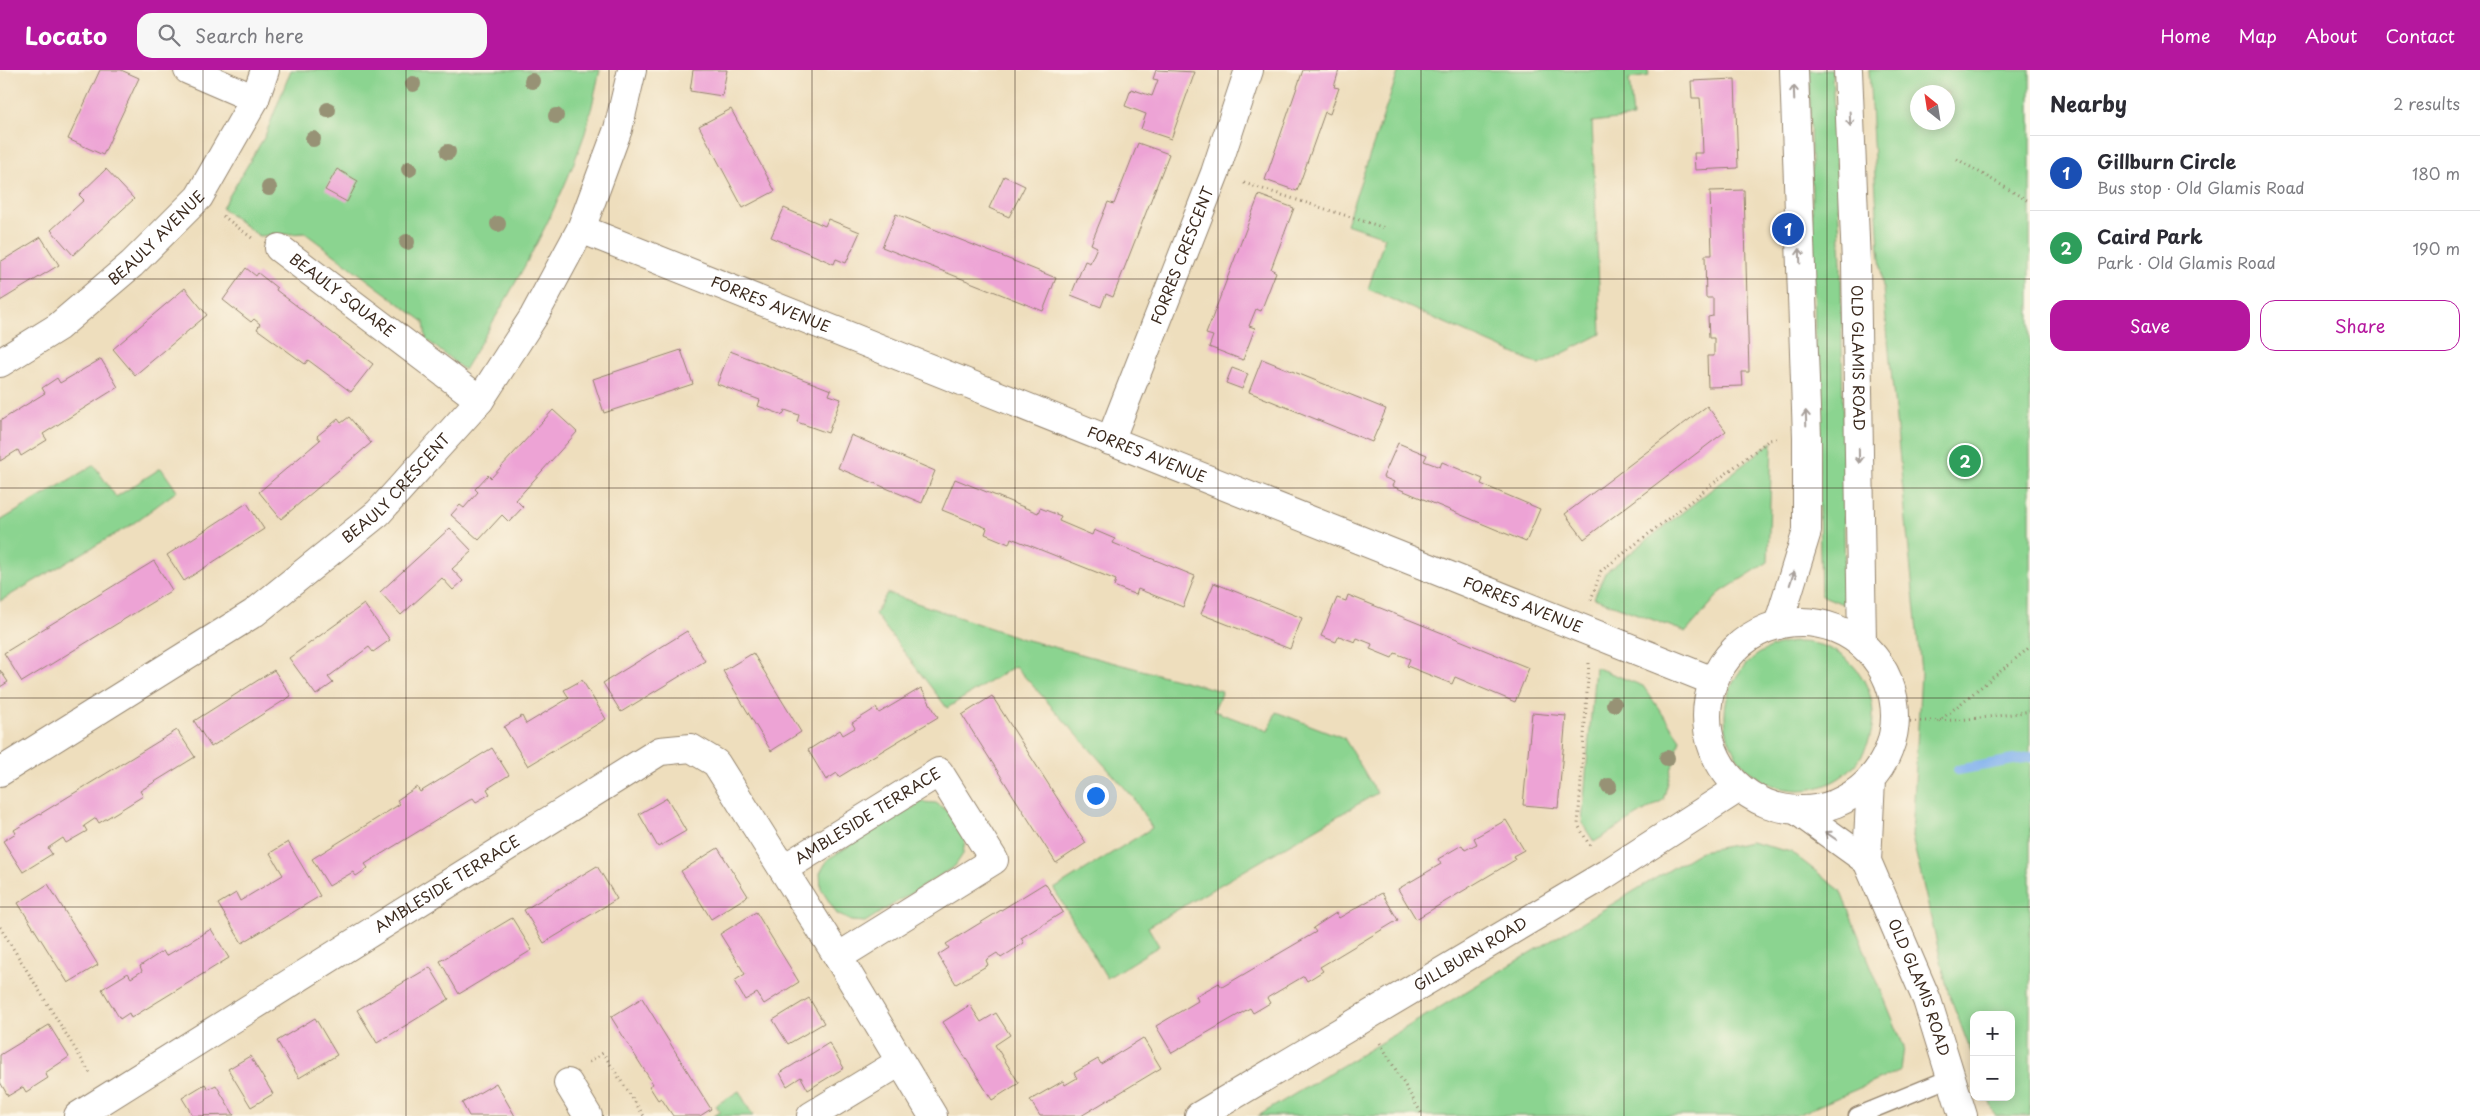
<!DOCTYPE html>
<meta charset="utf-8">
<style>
body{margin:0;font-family:"Playpen Sans",sans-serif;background:#f7f7f7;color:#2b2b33}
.controls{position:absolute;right:15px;bottom:15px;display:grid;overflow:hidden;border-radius:10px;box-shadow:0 2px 12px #0003}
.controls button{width:45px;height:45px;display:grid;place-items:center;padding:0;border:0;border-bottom:1px solid #e1e1e2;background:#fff;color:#2b2b33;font:25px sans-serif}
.compass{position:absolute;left:1910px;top:15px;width:45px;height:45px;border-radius:50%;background:#fff;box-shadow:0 2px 12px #0003;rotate:330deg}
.you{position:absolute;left:1095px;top:725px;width:18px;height:18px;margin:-12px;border:4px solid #fff;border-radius:50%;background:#1a73e8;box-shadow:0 0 0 8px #1a73e833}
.badge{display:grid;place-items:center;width:32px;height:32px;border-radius:50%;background:#b5179e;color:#fff;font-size:16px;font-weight:700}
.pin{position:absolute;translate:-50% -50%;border:2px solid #fff;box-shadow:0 1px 5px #0006}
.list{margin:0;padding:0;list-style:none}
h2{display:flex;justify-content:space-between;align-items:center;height:65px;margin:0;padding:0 20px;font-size:21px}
h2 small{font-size:16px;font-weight:400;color:#7c7c81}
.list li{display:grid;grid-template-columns:32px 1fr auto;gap:15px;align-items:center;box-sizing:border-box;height:75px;padding:0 20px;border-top:1px solid #e1e1e2}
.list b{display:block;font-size:19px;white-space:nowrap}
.list p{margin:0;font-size:16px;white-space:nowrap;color:#7c7c81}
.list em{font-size:16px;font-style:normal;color:#7c7c81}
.actions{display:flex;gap:10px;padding:15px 20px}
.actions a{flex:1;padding:11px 0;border:1px solid #b5179e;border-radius:15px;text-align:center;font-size:18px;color:#b5179e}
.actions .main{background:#b5179e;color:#fff}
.icon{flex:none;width:28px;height:28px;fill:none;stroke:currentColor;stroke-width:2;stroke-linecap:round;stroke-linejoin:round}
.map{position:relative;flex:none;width:2030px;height:1046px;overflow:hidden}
header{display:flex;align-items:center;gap:30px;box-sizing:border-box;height:70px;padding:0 25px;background:#b5179e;color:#fff}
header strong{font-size:24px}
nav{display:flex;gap:28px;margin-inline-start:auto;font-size:18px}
.search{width:350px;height:45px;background:#f7f7f7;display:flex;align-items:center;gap:12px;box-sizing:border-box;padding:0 18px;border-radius:15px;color:#7c7c81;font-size:19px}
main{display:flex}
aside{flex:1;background:#fff}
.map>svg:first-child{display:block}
.green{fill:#8bd490;stroke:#637f57;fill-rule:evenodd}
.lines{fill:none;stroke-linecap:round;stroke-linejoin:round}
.stream{stroke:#83b3ee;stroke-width:10}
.building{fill:#eda3d5}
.service-casing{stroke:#94846e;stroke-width:19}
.minor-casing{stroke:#94846e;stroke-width:30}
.tertiary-casing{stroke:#94846e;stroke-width:30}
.path{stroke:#94846e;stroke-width:3;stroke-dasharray:1 4;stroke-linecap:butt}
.service{stroke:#fff;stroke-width:16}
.minor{stroke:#fff;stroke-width:28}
.tertiary{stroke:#fff;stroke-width:28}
.tree{fill:#979275}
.oneway{stroke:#a79f9a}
.grid{fill:none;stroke:#3b2a1e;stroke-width:1;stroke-opacity:0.55}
.labels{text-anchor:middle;stroke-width:4;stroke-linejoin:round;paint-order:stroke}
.street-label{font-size:15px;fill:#3b2a1e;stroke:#fcf5e5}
</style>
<header>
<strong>Locato</strong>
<div class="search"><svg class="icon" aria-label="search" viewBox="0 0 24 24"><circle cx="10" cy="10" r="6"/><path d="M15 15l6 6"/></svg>Search here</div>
<nav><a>Home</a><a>Map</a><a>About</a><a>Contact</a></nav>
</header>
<main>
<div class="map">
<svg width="2030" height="1046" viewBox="0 0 2030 1046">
<rect width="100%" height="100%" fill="#fcf5e5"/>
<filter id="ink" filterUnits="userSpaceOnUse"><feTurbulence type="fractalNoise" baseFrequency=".02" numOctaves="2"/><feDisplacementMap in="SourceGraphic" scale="10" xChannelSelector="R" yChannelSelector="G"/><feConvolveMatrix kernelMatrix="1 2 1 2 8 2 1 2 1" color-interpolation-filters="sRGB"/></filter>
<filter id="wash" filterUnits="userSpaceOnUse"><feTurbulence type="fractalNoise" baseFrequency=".0096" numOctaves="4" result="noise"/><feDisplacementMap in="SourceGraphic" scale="20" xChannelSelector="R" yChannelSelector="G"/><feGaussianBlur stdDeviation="1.12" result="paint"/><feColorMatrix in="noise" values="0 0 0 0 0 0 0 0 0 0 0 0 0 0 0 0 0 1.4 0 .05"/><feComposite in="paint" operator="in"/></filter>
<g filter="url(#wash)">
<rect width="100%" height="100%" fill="#eedebd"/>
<path class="green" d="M291,0H600C595,21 591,43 585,63C556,147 510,224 464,300L426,269L424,252L305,163L259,166L222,138L265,66Z
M1399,0H1648L1649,6L1629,9L1633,47L1592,52L1601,264L1540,295L1368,219L1385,167L1346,154Z
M1809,0H1832L1841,194L1845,535L1821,525Z
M1869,0H2030V1046H1995L1988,1027H2011V945H1974V990L1948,921L1912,767L1921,602L1879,179ZM1918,22H1948V52H1918Z
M1772,372L1768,492L1721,522L1686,562L1594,528L1605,503Z
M94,395L116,427L161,398L177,421L131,455L0,531V451Z
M887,523L1023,569L1222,621L1214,641L1268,661L1276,642L1344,668L1377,723L1148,857L1159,876L1107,908L1054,819L1152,758L1133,727L1015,596L947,638L875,544Z
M1725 646a74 74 0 1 1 148 0a74 74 0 1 1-148 0Z
M1595,597L1643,616L1680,669L1663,730L1594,772L1582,753Z
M922,732L936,733L947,741L965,770L963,784L955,796L865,852L851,851L837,844L821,819L820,803L828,789Z
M1751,772L1791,782L1840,820L1904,977L1901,1000L1795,1046H1258L1701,781Z
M739,1021L753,1046H714L720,1042L716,1035Z"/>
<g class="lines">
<path class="stream" d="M1958,700L2030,687"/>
</g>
<g id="blocks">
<path class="building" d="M100,0H121L139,8L103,85L68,69Z
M693,0H727L722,26L690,21Z
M1156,0L1195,2L1171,69L1141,59L1146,44L1125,36L1131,19L1152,26L1158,10L1153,9Z
M1303,0H1339L1334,17L1339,18L1330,44L1325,42L1297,121L1265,110Z
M1735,9L1738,98L1695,100L1694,83H1703L1702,56L1700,28H1692L1691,11Z
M731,39L775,121L743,138L699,56Z
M1138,73L1169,84L1113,227L1106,224L1101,237L1071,225L1085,191L1090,193L1097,177L1091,174L1108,132L1114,134Z
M106,99L134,129L73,185L51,160L84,130L79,125Z
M337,99L358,111L347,132L325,120Z
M1004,106L1025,116L1009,147L989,138Z
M1744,120L1749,302H1742L1743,316L1708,317L1707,286H1714V268H1709L1708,247L1713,246V228H1706L1705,185H1712L1710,121Z
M1259,125L1294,138L1271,199L1276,202L1261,241L1256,239L1249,256L1255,258L1243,290L1209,277L1213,266L1206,264Z
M784,138L825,156L828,149L860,162L846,193L836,189L834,194L771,167Z
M896,144L1056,208L1043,241L882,177Z
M41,167L59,195L0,231V192Z
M246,198L256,206L258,203L277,218L276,220L373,294L351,322L308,290L305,294L257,259L260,254L254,249L251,252L223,230Z
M185,218L207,245L135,305L113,279Z
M681,280L693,314L604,343L593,309Z
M730,281L831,320L829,325L841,329L828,363L797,352L799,345L785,340L783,345L758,336L760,330L717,314Z
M101,289L118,317L43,364L47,370L21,386L18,380L0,391V351L45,323L42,318L57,308L60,313Z
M1262,289L1386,339L1372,372L1249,322Z
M1232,298L1248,304L1242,319L1226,313Z
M1707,336L1726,361L1584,469L1565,444Z
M553,340L577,362L516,430L523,437L509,452L502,445L479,470L451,445L460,435L464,438L478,422L475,419L488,405L491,408Z
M349,347L371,373L281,449L259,422L320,370L317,366L338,349L341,353Z
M851,365L935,401L922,433L838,398Z
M1398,373L1427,385L1424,391L1440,397L1442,392L1483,409L1481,414L1540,439L1526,472L1392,416L1394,412L1383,407Z
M955,409L1038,443L1040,438L1061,446L1059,451L1092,465L1094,460L1115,469L1113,473L1195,506L1183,537L1138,519L1136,525L1114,516L1116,510L1011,468L1009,474L985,464L987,458L942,440Z
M247,433L264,459L184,511L167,485Z
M450,458L472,481L452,499L463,511L453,520L442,508L401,545L380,522Z
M154,491L172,520L22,612L4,583Z
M1214,513L1302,548L1290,579L1201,544Z
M1348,525L1529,598L1515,632L1455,607L1452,614L1407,596L1410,589L1395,583L1392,588L1370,579L1372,574L1357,568L1355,572L1339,566L1336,572L1321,566L1337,528L1346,531Z
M364,534L390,570L373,582L369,577L328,607L333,613L316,625L289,588Z
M687,561L705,591L621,642L603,613Z
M753,583L801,662L771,681L723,601Z
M0,600L8,612L0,617Z
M274,600L291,626L211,677L194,651Z
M582,610L606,649L528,696L504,657L522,646L526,654L569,628L564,620Z
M921,618L938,647L839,707L837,703L826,710L808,680L840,660L843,665L855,658L852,653L876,638L879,643Z
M992,626L1086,773L1056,793L962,645Z
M1532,643L1566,646L1558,738L1523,735Z
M177,660L195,687L140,721L143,726L122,739L99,753L96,748L84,756L87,761L66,773L63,768L48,778L52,784L23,802L3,771L16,763L14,760Z
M492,678L509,705L487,719L490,724L476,732L473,728L365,794L368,798L356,806L353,802L329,816L312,789L400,734L397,730L417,717L420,722Z
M667,728L686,761L658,777L639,744Z
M1506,750L1524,780L1513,786L1515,790L1416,849L1398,819L1441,794L1438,789L1462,775L1465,780L1477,774L1474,768Z
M288,772L320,826L242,873L218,834L236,823L240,831L283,805L270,783Z
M718,778L748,826L711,849L681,801Z
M597,796L617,829L544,873L524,840Z
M1045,813L1063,842L1021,868L1024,873L1001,888L997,883L986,890L988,895L956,914L938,885L949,878L946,874Z
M48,814L98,895L68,913L18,833Z
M1382,823L1398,850L1320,897L1323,901L1307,911L1304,906L1267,928L1270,933L1253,943L1250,938L1172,983L1156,956L1198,931L1196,926L1219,913L1222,917L1316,862L1313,858L1336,843L1339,848Z
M756,842L799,912L764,934L757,923L745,930L734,911L745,904L720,864Z
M512,848L532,880L459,924L440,891Z
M211,859L229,888L131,948L129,943L120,949L102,919L128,903L131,908L142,901L140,896L163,881L166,886Z
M430,897L449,929L377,973L357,940Z
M642,928L711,1039L700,1046H673L661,1028L658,1030L649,1016L653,1014L611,947Z
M809,928L824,953L788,974L773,950Z
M970,935L981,952L996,943L1010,965L995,975L1019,1013L992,1030L943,952Z
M315,948L337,985L299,1008L277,971Z
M49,955L69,987L45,1003L48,1008L26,1022L23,1017L8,1026L0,1012V985Z
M1143,968L1161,998L1081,1046H1040L1030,1030L1063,1011L1065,1015L1077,1008L1074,1003L1098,989L1101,994Z
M829,973L844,998L808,1020L801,1007L787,1016L780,1003Z
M250,986L273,1024L251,1037L228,999Z
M496,1013L515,1046H469L462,1033Z
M205,1014L208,1019L216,1015L234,1045L193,1046L182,1028Z"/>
</g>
</g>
<g filter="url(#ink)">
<use href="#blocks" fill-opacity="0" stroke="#94846e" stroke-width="1"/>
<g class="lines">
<g class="service-casing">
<path id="service" d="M1857,1046L1950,1008"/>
</g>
<g class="minor-casing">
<g id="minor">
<path d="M188,0L255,29"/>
<path id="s1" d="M581,159L1713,611"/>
<path id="s2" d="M279,178L480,330"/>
<path id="s3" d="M0,293L58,257L132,194L199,127L255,29L265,0"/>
<path id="s4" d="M1110,371L1215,103L1249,0"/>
<path id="s5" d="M0,702L254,543L378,443L480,330L534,246L581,159L618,59L632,0"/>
<path id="s6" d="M783,799L939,702L994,790L838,887"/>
<path d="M568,1013L588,1046"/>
<path id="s7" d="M78,1046L660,681L691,678L716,693L838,887L933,1046"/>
<path d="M811,1046L900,992"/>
</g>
</g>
<g class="tertiary-casing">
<g id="tertiary">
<path id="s8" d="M1848,0L1856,193L1862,574"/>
<circle cx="1801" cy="646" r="94"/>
<path d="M1778,555L1807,461V367L1794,0"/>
<path id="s9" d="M1871,710L1867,791L1927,930L1963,1046"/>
<path d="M1796,740L1867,791"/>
<path id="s10" d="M1199,1046L1606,804L1739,718"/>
</g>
</g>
<path class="path" d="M1957,89L2030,132
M1244,113L1385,158
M223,146L252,168
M1591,530L1601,501L1769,370L1776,369
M1589,593L1578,755L1591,778
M1895,651C1941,652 1985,649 2030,641
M1938,652L2030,577
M0,857L90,1003
M1380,973L1423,1046
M589,992L603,983L644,1046"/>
<use href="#service" class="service"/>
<use href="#minor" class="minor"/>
<use href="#tertiary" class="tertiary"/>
</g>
<g class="tree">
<circle cx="532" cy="11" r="8"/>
<circle cx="413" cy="14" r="8"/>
<circle cx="328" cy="40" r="8"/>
<circle cx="556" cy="46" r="8"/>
<circle cx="313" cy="69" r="8"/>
<circle cx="448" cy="82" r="8"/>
<circle cx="409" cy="99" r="8"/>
<circle cx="269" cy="118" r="8"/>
<circle cx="498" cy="154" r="8"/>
<circle cx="407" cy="172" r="8"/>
<circle cx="1614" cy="634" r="8"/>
<circle cx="1667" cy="688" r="8"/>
<circle cx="1609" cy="716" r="8"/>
</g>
<defs><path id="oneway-shaft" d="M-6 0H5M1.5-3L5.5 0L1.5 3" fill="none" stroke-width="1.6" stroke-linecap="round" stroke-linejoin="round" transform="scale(1.25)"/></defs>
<g class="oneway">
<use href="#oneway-shaft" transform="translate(1794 23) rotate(-92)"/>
<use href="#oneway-shaft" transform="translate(1850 49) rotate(87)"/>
<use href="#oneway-shaft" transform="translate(1800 186) rotate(-92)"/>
<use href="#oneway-shaft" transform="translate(1806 348) rotate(-92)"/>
<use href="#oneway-shaft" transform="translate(1859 386) rotate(89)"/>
<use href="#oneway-shaft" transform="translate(1792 508) rotate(-72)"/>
<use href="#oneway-shaft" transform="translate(1831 766) rotate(-145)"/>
</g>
</g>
<path class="grid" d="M203,0V1046M406,0V1046M609,0V1046M812,0V1046M1015,0V1046M1218,0V1046M1421,0V1046M1624,0V1046M1827,0V1046M0,209H2030M0,418H2030M0,628H2030M0,837H2030"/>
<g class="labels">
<g class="street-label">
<text dy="5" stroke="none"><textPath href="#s3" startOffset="201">BEAULY AVENUE</textPath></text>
<text dy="5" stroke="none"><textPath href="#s4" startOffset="199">FORRES CRESCENT</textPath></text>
<text dy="5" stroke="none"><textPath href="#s2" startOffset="79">BEAULY SQUARE</textPath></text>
<text dy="5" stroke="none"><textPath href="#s1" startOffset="204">FORRES AVENUE</textPath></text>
<text dy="5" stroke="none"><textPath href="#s8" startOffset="288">OLD GLAMIS ROAD</textPath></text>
<text dy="5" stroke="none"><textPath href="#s1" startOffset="609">FORRES AVENUE</textPath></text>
<text dy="5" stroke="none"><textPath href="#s5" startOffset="489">BEAULY CRESCENT</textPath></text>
<text dy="5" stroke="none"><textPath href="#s1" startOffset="1014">FORRES AVENUE</textPath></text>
<text dy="5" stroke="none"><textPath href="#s6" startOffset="100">AMBLESIDE TERRACE</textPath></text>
<text dy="5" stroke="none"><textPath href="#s7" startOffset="436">AMBLESIDE TERRACE</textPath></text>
<text dy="5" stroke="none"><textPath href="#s10" startOffset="316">GILLBURN ROAD</textPath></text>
<text dy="5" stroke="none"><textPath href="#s9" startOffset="218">OLD GLAMIS ROAD</textPath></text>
</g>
</g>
</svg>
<div class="controls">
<button>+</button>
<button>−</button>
</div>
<svg class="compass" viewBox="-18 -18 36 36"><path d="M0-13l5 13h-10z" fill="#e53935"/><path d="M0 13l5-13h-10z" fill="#7c7c81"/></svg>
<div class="you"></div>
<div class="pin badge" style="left:1788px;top:159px;background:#1a4fb4">1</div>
<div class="pin badge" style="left:1965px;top:391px;background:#2e9e5b">2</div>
</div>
<aside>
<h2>Nearby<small>2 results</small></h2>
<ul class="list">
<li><span class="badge" style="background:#1a4fb4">1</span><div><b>Gillburn Circle</b><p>Bus stop · Old Glamis Road</p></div><em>180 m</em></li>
<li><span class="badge" style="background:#2e9e5b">2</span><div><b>Caird Park</b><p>Park · Old Glamis Road</p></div><em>190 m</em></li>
</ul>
<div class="actions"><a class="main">Save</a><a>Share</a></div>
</aside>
</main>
